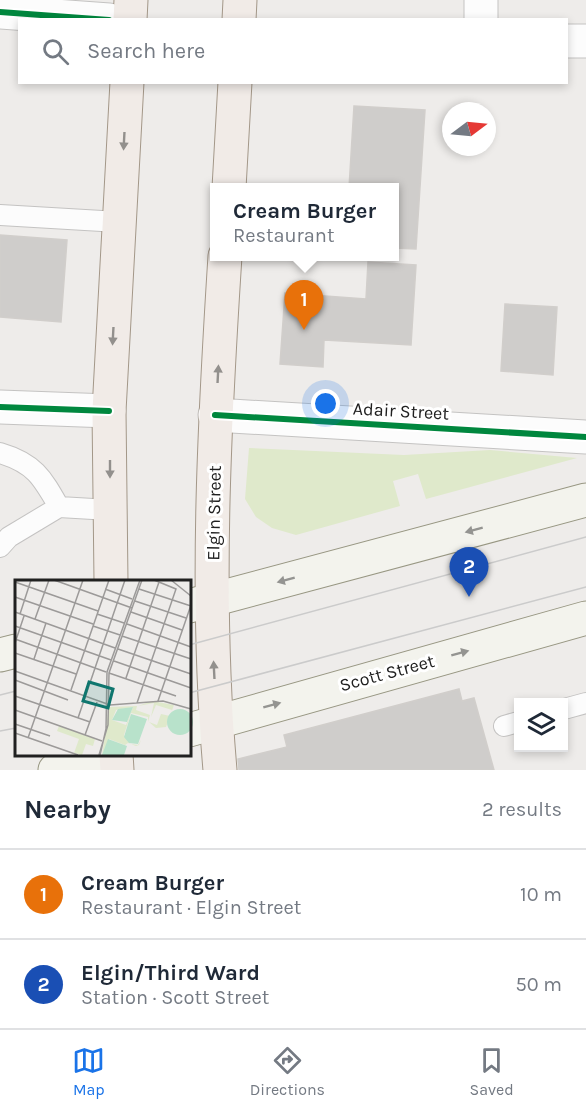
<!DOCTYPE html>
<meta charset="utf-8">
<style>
body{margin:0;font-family:Karla,sans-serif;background:#f6f6f7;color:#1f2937}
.controls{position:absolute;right:18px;bottom:18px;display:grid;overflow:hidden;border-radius:0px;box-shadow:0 3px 9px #0003}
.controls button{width:54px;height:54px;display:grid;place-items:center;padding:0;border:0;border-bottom:2px solid #e0e1e3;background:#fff;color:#1f2937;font:30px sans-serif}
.compass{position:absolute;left:442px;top:102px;width:54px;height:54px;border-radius:50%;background:#fff;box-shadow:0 3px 9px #0003;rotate:74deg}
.you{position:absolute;left:326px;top:404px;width:21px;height:21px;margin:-15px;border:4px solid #fff;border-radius:50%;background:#1a73e8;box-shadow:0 0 0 9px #1a73e833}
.badge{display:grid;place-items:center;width:39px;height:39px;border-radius:50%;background:#1a73e8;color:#fff;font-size:20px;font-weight:700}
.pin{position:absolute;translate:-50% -50px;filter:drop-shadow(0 2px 3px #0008)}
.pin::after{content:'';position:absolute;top:32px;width:21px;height:18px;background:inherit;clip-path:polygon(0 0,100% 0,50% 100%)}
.popup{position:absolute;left:210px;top:183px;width:189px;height:78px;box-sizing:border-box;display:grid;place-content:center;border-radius:0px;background:#fff;filter:drop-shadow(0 2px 4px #0005);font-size:20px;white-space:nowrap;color:#747a83}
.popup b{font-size:22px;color:#1f2937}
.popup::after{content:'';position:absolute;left:50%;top:100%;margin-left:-12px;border:12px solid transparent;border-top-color:#fff}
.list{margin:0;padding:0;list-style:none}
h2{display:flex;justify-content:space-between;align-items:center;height:78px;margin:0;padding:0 24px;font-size:26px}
h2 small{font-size:20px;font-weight:400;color:#747a83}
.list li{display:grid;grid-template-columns:39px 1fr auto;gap:18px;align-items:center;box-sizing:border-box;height:90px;padding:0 24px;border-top:2px solid #e0e1e3}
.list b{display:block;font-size:22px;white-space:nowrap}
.list p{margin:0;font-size:20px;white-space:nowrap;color:#747a83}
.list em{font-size:20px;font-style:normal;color:#747a83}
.icon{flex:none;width:33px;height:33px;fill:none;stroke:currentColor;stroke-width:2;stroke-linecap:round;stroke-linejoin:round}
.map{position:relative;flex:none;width:586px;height:770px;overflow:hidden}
.search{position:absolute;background:#fff;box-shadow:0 3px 9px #0003;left:18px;right:18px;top:18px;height:66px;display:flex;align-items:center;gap:15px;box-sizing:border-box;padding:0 21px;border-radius:0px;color:#747a83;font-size:22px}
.sheet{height:258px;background:#fff}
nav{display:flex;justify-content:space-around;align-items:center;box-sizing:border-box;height:84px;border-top:2px solid #e0e1e3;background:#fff;font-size:16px;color:#747a83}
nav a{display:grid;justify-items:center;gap:3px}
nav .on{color:#1a73e8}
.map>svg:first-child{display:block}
.grass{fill:#dfe9cb}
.building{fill:#cfcdcb;stroke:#d1cecb;stroke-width:1.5}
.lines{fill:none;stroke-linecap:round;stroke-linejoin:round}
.service-casing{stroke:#c4c3c2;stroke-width:22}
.minor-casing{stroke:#c4c3c2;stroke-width:35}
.secondary-casing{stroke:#989783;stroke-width:35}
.primary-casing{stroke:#a39788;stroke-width:35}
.service{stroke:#fcfcfc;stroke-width:20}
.minor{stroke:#fcfcfc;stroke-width:33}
.secondary{stroke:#f3f3ed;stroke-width:33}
.primary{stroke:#f1ebe7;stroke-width:33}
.tram{stroke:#cbcbcb;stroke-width:1.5}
.cycleway-casing{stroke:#fff;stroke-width:10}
.cycleway{stroke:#00873e;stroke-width:6}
.oneway{fill:#93908d}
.oneway2{fill:#949491}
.labels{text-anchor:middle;stroke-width:6;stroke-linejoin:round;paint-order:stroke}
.street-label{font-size:18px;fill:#202020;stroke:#fff}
.inset-road{fill:none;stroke:#9c9a99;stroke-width:1.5}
.view{fill:#0f766e;fill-opacity:0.15;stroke:#0f766e;stroke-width:3}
.inset-edge{fill:none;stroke:#202020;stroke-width:3}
</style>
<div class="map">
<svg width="586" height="770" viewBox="0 0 586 770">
<rect width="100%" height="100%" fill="#eeecea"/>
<path class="grass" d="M249,448L404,455L490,450L577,458L426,499L418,474L393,481L400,506L296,535L272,528L256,517L245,499Z"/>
<path class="building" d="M354,106L425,110L416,249L394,248V188H349Z
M0,235L67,240L61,322L0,317Z
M368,262L416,265L411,345L324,340L323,367L280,364L285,293L366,299Z
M505,304L557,307L553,375L501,371Z
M459,689L462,701L474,698L494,770H239L238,759L287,747L284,735Z"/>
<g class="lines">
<g class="service-casing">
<path id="service" d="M0,215L119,222
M0,453C34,463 42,477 59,507
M0,547L9,537L59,507L110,510
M564,709L586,703
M504,726L518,722"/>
</g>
<g class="minor-casing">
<path id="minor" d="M0,12L109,20
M481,20V0
M566,41H586
M0,407L109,411
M215,415L586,437"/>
</g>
<g class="secondary-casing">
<path id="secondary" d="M189,606L586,500
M0,655L16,651
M189,730L586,618
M55,770L114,754"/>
</g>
<g class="primary-casing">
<path id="primary" d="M130,20L131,0
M239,20L240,0
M229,188L235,82
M111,581L109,411L127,82
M116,754L117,770
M220,770C205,599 214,427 225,256"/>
</g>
<use href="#service" class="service"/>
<use href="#minor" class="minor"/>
<use href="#secondary" class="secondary"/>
<use href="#primary" class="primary"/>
<path class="tram" d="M189,645L586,537
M189,693L586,587
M0,695L16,691
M0,731L16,728"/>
<g class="cycleway-casing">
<path id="cycleway" d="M0,12L109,20
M0,407L109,411
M215,415L586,437"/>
</g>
<use href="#cycleway" class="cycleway"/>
</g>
<defs><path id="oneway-solid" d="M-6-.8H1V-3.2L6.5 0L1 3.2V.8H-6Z" transform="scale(1.5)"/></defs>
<g class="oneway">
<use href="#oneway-solid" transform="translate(124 141) rotate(93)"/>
<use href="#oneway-solid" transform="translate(113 336) rotate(93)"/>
<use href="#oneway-solid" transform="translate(218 374) rotate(-87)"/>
<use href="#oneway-solid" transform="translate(110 469) rotate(90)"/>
<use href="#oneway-solid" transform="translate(214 670) rotate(-93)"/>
</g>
<g class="oneway2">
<use href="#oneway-solid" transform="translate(474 530) rotate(165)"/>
<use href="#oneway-solid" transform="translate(286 580) rotate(165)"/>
<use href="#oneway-solid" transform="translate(460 653) rotate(-15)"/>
<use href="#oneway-solid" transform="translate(272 705) rotate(-15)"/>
</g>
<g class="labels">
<g class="street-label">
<text transform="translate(401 411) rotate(3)" y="6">Adair Street</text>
<text transform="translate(214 513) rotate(-89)" y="6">Elgin Street</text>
<text transform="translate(387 673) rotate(-15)" y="6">Scott Street</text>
</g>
</g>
<g transform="translate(15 580)">
<rect width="176" height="176" fill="#eeecea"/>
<path d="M137,121L159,125L151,147L141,148L134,142L142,145L146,134L155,136L157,130L141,125L136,137L139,123L123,126ZM122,126L121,130L135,135L133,142V137L116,133L109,155L115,164L123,165L126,160L124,165L121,166L113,163L110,165L94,159L87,175L94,127ZM118,127L111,145L97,140L101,130ZM44,146L80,159L78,166L71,164L67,175L59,173L64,159L42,151Z" fill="#dfe9cb" fill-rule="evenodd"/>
<path d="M118,127L112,142L97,140L103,129ZM152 142a13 13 0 1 1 26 0a13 13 0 1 1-26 0ZM116,134L132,139L123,164L114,163L109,157ZM93,159L112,166L109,175H87Z" fill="#b8e2cb"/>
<path class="inset-road" d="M39,0L117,28M156,0L176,16M0,2L83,31M90,9L117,19M124,9L176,26M0,17L78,44M120,21L171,38M0,32L100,68M116,32L167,50M5,34L16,0M82,34L109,43M20,39L34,0M112,44L176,67M0,46L96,80M78,46L105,55M107,56L176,79M0,59L91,92M0,63L9,36M103,69L176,94M0,73L61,94M19,79L31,43M99,81L176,108M0,91L95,125L148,121L176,129M94,93L161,116M111,98L144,2M0,100L53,120M56,110L94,0M0,116L75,142M143,121L176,25M122,123L161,9L139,0M0,130L87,161M63,138L110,0M0,144L35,156M0,153L63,175M70,155L82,122M13,158L68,0M84,175L93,145L94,93L127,0M85,175L91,149L92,92L125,0"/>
<path class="view" d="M74,102L98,109L93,128L68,121Z"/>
<rect width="176" height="176" class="inset-edge"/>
</g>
</svg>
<div class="controls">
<button><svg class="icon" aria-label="layers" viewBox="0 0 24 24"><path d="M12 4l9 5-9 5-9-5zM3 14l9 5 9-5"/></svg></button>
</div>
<svg class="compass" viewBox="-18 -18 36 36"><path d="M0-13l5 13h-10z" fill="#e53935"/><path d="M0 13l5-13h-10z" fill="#747a83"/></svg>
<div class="you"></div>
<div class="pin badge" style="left:304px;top:330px;background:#e8710a">1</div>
<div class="popup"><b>Cream Burger</b>Restaurant</div>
<div class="pin badge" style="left:469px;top:597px;background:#1a4fb4">2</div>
<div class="search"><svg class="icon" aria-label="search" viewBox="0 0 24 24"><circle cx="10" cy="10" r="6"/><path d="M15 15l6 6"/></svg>Search here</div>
</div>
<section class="sheet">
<h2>Nearby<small>2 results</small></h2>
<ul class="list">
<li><span class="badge" style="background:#e8710a">1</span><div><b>Cream Burger</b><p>Restaurant · Elgin Street</p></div><em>10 m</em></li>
<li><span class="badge" style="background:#1a4fb4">2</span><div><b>Elgin/Third Ward</b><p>Station · Scott Street</p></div><em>50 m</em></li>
</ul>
</section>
<nav>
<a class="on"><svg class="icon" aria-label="map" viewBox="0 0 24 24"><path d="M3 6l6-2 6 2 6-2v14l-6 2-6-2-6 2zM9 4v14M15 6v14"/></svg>Map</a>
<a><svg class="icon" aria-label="directions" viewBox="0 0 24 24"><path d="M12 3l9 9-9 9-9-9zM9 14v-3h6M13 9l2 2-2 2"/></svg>Directions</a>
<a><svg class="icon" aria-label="saved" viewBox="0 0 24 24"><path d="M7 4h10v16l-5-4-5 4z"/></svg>Saved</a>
</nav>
